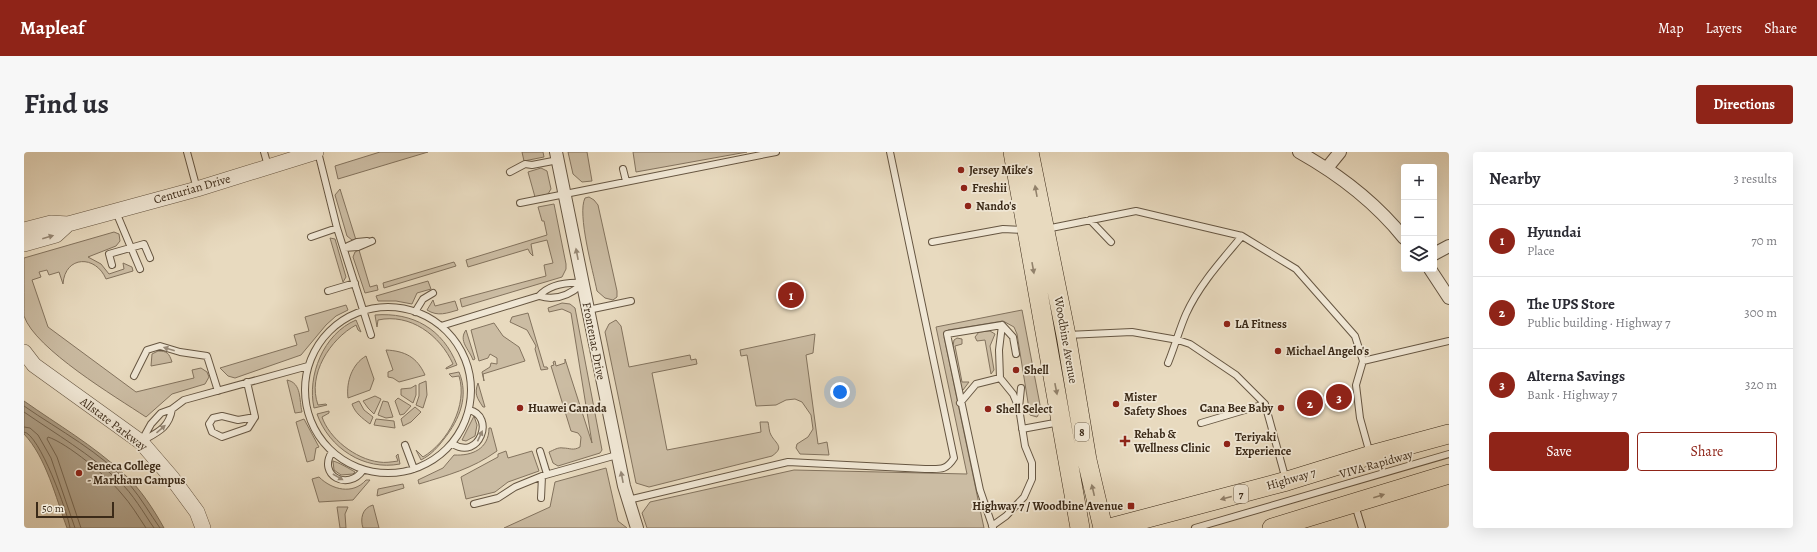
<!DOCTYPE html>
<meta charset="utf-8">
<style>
body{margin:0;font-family:Alegreya,serif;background:#f7f7f7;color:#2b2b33}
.controls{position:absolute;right:12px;top:12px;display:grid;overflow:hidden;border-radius:4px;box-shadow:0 4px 16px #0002}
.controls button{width:36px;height:36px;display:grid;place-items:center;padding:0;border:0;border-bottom:1px solid #e1e1e2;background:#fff;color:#2b2b33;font:20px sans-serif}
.scale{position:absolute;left:12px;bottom:10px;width:78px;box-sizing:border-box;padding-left:4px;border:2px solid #3b2a18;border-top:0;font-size:11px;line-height:14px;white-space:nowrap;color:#3b2a18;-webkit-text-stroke:3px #f0e7d5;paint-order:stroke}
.you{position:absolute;left:816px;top:240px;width:14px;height:14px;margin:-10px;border:3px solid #fff;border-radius:50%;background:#1a73e8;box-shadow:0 0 0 6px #1a73e833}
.badge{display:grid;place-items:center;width:26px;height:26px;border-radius:50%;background:#8f2418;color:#fff;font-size:13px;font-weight:700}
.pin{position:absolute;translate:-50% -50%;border:2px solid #fff;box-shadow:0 1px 4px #0006}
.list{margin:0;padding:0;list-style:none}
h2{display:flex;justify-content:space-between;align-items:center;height:52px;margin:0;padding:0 16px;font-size:17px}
h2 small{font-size:13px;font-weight:400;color:#7c7c81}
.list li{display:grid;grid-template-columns:26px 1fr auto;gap:12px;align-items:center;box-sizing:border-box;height:72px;padding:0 16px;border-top:1px solid #e1e1e2}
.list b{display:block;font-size:15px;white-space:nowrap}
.list p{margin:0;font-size:13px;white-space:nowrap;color:#7c7c81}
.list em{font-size:13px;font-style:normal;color:#7c7c81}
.actions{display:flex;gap:8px;padding:12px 16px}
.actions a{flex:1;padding:9px 0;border:1px solid #8f2418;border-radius:4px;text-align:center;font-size:14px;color:#8f2418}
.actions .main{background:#8f2418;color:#fff}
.icon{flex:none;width:22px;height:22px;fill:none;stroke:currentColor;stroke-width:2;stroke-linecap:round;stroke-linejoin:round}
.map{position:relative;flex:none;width:1425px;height:376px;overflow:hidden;border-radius:4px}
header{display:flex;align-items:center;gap:24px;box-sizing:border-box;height:56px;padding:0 20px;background:#8f2418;color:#fff}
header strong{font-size:19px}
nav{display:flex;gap:22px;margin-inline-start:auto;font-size:14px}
.intro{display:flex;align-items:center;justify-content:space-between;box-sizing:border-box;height:96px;padding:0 24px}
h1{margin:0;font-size:28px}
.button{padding:10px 18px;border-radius:4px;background:#8f2418;color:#fff;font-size:14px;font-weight:700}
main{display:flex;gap:24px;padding:0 24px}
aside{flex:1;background:#fff;border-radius:4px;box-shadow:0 4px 16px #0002}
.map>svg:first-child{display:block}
.green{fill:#cbbca3;stroke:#83735e}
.water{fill:#ad9e86;stroke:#7f705a}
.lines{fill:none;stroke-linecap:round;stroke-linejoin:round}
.shore{stroke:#74644f;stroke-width:1}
.service-casing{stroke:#665642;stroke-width:8}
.minor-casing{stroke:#665642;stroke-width:14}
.tertiary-casing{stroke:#665642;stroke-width:16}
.primary-casing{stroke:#3b2a18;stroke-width:20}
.service{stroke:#f0e7d5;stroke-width:6}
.minor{stroke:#f0e7d5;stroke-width:12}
.tertiary{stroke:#f0e7d5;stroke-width:15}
.primary{stroke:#e8dabf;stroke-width:19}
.oneway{fill:#92826c}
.oneway2{fill:#968876}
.poi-dot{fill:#8f2418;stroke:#f0e7d5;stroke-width:1.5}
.labels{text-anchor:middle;stroke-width:3.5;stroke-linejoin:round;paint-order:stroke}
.shield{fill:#f0e7d5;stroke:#716351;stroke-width:1}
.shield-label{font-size:11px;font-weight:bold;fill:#3b2a18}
.poi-label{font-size:12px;font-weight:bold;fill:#3b2a18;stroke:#f0e7d5;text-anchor:start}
.street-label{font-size:12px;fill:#3b2a18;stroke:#f0e7d5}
</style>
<header>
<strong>Mapleaf</strong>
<nav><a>Map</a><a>Layers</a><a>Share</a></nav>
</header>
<div class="intro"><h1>Find us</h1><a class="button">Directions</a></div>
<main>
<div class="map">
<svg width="1425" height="376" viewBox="0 0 1425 376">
<rect width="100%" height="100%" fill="#e8dabf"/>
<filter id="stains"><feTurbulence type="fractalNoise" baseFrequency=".005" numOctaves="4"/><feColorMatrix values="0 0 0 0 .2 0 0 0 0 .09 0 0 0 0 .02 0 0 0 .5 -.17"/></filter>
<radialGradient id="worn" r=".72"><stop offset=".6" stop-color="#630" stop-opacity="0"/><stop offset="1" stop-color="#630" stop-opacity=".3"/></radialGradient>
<path class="green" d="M356,0H404L314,27L311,14Z
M498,0H519L520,5L500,9Z
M544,0H563L568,29L558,30L549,22Z
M609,0H723L612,20Z
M517,16L523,19L527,37L524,42L511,45L504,20Z
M316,37L332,88H328L323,84L311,43Z
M565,45L570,48L574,53L593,139V145L589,148L581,146L573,139C569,119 553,62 561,46Z
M530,52L542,112V117L538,125L438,155L436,147L522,124L520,113L529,111L523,88L507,92L509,104L506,101L504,97L444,115L442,108L523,83L520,69H518L514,55Z
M90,80L95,82L96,89L92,94L64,105L77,112L85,122L100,117L99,111L108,115L109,119L82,127C72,103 41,103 39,132L35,120L25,123L23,118L15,120L17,125L8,128L24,175L112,240L170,226L168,218L177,216L183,220L185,225L181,232L148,242L122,265C92,245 11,197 0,164C0,155 0,118 0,106Z
M306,86L311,87L322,125L319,130Z
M335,98L346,135L353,133L354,138L341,141L329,105L331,100Z
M430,110L432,114L360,136L359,131Z
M404,129L407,137L393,141L388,152L372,149H354L352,144Z
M409,148L411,154L431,149L434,158C423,161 414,165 403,158Z
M538,151L546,152L551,156L578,298L576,301L534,314L529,311L525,300C530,298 534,295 539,296C546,296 549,299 556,295L557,285L554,281L547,279L527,214L530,213L529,210L531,209L532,214L541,211V207L568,291L547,161L538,157L525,160L524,156Z
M322,153L324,158L312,164L302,173L277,203L211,226L204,224L196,216L273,193L270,183L285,179L281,165Z
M998,158L1017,258L1013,265L1006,263L993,182L990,175L979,169L924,178L920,185L960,376H623L618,361L626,350L770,318L943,322L912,175Z
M504,161L520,215H523L524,217L517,218L511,197L512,194L503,178L486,170L488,165Z
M351,163C389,160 419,177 433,213L422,217V216L429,212C416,183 386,161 354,168L353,175Z
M332,168L337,180L334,178L332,173C306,187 283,223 294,253L302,252L303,253L290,256C283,224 299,182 332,168Z
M592,168L597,174L605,215L666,203L667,208L672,207L673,212L628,221L643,298L737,280L736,270H744C745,274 745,280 747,283C752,292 761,295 748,304L625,335L612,331L581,180L585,172Z
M470,171L479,184L495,195L501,209L459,222L460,229L458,220L466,215L467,211L473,212V206L466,202L464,206L455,209L447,178Z
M442,178L451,207L449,208C445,197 434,189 442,178Z
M966,179L971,182L966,194L970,218L967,222L961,188L953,189L951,185L955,180Z
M791,182L789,201L782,203L794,292L803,290L805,303L776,302L772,296L773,292L784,285L789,277L787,263L778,250L771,247L762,248L752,253L732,254L723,203L717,204L716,198Z
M933,186L938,187V192L931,194L938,230H945L939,238L937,236L929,194L930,188Z
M362,198C381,199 393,205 401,223L375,230L369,226L364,225V220L369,218Z
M134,199C143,199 145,201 148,210L127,214L128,202Z
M342,204L350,227L346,238L324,246C322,230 328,212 342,204Z
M435,220C445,244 436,267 420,287C414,295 407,303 397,308L392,298L399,305C424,290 444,253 435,224L428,225L425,222Z
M263,228C278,231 275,248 278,260L271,261Z
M402,229L403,243L399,256L392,253L395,244V232Z
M454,231L461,255H459C453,246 450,242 454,231Z
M392,233V243L389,251L377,243V237L387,236Z
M351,244L357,247L350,262L344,256L339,249Z
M374,246L387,254L380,262L376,263L371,249Z
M335,249L340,258L349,265L346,272C338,266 331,261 328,252Z
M359,249L364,250L369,265L362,266L354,263Z
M391,255L397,260L387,270L379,274L377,267Z
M305,259V261L298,265C305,286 331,307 355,310C361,311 367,310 374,309L372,304L374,302L376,312C340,319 305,296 293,262Z
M450,264L453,273L451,284L442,289L438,288Z
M280,267L295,295L292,296L290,308L283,310L272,270Z
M352,267L370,269L371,276L350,273Z
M465,276H467L473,299C448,317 424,323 395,332L394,328L419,316L430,303C448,304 465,297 465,276Z
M482,299L484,306L508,299L515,319L484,330L471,340L442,347L437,325L474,305V302Z
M309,309C314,310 326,317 331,320L329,322L317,323L310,318Z
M582,316L594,369L603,376H480L526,355L531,330Z
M295,325C308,338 329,343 342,328H346L329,348L295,350L288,327Z
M379,332L380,336L353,344L354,337Z
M349,353L355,376H339C336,367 338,356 349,353Z
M313,355H324L321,362L322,376H316Z"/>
<path class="water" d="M0,249C34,273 69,293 100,322C116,336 130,358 140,376H43C32,346 22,305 0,282Z"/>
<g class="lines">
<path class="shore" d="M0,254C36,279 77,300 106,333C117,346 126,362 136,376
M0,260C32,282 66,302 95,329C109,342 119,360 130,376
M0,275L6,276L14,283L27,306L51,376
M0,280C15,281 44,361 46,376
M57,376L33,305L23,287L24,285C43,291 84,325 97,341C107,352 114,364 122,376"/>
<g class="service-casing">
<path id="service" d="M163,0L173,37
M240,0L244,14
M294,0L313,76L347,183
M599,17L602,29
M486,20L501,12L508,13L534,8
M496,51L752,0
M92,60L116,117
M1066,68L1087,90
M1022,77L1112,59L1218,84L1272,117L1331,184L1339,209L1332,233L1336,266L1346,302
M287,85L313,76
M908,90L979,77L1001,78
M324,94L333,90L343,89
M320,96L334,95L348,89
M88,113L85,102L120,92L126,106
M304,139L331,131
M515,144C531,149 546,143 558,132
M281 238a83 83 0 1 1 166 0a83 83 0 1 1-166 0Z
M564,158L607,149
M391,160L399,147L409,141
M978,173L989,185L992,202
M417,174L515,144C526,132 543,130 559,131
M1043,183L1108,180L1154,188L1166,192L1212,223L1241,252L1262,328
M1339,209L1425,189
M1144,211C1151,194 1155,178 1162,162C1175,133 1198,108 1218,84
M110,224L123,198L136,194L156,200L183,204L194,239
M223,230L231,265L224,276L198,285L188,280L185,272L189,266L198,264L214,268L231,265
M936,251L952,232L976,226
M995,256L997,236
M1177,271L1241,252
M998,277L1036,270
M118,289C134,280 145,276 148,257
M117,290L127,272L137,261L148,257L160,248L284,214
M429,292C455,309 472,264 445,258
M381,293L390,317
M516,299L523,322
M308,300C293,323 324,340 339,318
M517,346L518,324
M604,348L764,310L901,317C916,317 922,319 930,306L866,0
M450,352L474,346L491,335L518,324L593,303
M1331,353L1338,376
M968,374L982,364L1000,345L1008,327V311L1001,294L995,256L989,242L976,226L975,198L978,173L923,182L956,338L969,376
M1171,376L1425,302"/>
</g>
<g class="minor-casing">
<path id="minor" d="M532,0L600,334L613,376
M1275,0C1316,23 1351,50 1380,86
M1303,16L1316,0
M1410,102L1425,94
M1406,117L1425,146"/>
</g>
<g class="tertiary-casing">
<path id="tertiary" d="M0,78L27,71L44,72L173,37L292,0
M0,92L32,83L44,72
M0,200L10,213L117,290L148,326L173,360L179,376"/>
</g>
<g class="primary-casing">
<path id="primary" d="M989,0L1056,376
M1005,0L1042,183L1063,308L1079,376
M1086,376L1263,329L1347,303L1425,282
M1248,376L1425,322"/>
</g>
<use href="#service" class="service"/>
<use href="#minor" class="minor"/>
<use href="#tertiary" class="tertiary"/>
<use href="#primary" class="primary"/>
</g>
<defs><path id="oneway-solid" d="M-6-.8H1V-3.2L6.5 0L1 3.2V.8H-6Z"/></defs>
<g class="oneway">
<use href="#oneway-solid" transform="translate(1012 39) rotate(-100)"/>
<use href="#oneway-solid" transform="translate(1009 116) rotate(80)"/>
<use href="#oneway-solid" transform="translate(1032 237) rotate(79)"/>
<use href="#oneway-solid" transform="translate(1069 338) rotate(-103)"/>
<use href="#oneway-solid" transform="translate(1355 344) rotate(-17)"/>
<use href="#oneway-solid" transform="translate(1202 346) rotate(165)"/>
</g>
<g class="oneway2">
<use href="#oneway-solid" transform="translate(24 85) rotate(-16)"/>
<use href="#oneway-solid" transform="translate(553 102) rotate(-101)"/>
<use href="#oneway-solid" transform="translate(145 197) rotate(-163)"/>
<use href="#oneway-solid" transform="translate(137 277) rotate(-41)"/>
<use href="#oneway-solid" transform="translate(456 284) rotate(-65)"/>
<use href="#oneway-solid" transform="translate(314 325) rotate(30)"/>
<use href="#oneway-solid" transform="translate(598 325) rotate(-101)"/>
</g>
<g class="poi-dot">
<circle cx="937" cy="18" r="4"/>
<circle cx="940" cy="36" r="4"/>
<circle cx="944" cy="54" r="4"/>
<circle cx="1203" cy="172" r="4"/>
<circle cx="1254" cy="199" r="4"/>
<circle cx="992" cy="218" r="4"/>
<circle cx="1092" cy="252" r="4"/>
<circle cx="496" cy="256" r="4"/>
<circle cx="1257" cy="256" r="4"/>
<circle cx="964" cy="257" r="4"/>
<path d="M1099 283h4v4h4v4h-4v4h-4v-4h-4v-4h4z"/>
<circle cx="1203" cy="292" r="4"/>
<circle cx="55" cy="321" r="4"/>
<rect x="1103" y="350" width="8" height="8" rx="2"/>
</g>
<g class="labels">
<g class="shield">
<rect x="1051" y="271" width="14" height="18" rx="3"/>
<rect x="1210" y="333" width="14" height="18" rx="3"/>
</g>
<g class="shield-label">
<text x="1058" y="284">8</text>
<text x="1217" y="346">7</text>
</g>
<g class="poi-label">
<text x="945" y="22">Jersey Mike's</text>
<text x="948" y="40">Freshii</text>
<text x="952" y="58">Nando's</text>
<text x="1211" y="176">LA Fitness</text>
<text x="1262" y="203">Michael Angelo's</text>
<text x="1000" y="222">Shell</text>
<text x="1100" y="249">Mister<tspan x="1100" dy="14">Safety Shoes</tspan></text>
<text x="504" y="260">Huawei Canada</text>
<text x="1249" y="260" text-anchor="end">Cana Bee Baby</text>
<text x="972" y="261">Shell Select</text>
<text x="1110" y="286">Rehab &amp;<tspan x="1110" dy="14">Wellness Clinic</tspan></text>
<text x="1211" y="289">Teriyaki<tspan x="1211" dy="14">Experience</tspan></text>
<text x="63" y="318">Seneca College<tspan x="63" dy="14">- Markham Campus</tspan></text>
<text x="1099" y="358" text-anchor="end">Highway 7 / Woodbine Avenue</text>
</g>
<g class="street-label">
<text transform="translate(168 37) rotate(-16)" y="4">Centurian Drive</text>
<text transform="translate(1042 188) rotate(80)" y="4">Woodbine Avenue</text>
<text transform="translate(570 189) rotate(79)" y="4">Frontenac Drive</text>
<text transform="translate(90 272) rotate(37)" y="4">Allstate Parkway</text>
<text transform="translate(1352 312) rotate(-16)" y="4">VIVA Rapidway</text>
<text transform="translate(1267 327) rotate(-16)" y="4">Highway 7</text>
</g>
</g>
<rect width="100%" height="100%" filter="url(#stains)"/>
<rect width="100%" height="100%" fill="url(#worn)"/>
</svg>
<div class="controls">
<button>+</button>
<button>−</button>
<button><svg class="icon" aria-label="layers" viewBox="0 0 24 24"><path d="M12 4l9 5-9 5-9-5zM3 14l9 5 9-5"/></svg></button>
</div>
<div class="scale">50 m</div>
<div class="you"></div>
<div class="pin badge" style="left:767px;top:143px">1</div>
<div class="pin badge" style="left:1286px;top:251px">2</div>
<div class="pin badge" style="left:1315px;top:245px">3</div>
</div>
<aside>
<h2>Nearby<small>3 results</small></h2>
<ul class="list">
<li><span class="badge">1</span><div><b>Hyundai</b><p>Place</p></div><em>70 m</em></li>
<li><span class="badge">2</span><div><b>The UPS Store</b><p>Public building · Highway 7</p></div><em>300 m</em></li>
<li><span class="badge">3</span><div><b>Alterna Savings</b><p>Bank · Highway 7</p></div><em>320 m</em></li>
</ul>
<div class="actions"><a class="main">Save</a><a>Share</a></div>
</aside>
</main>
